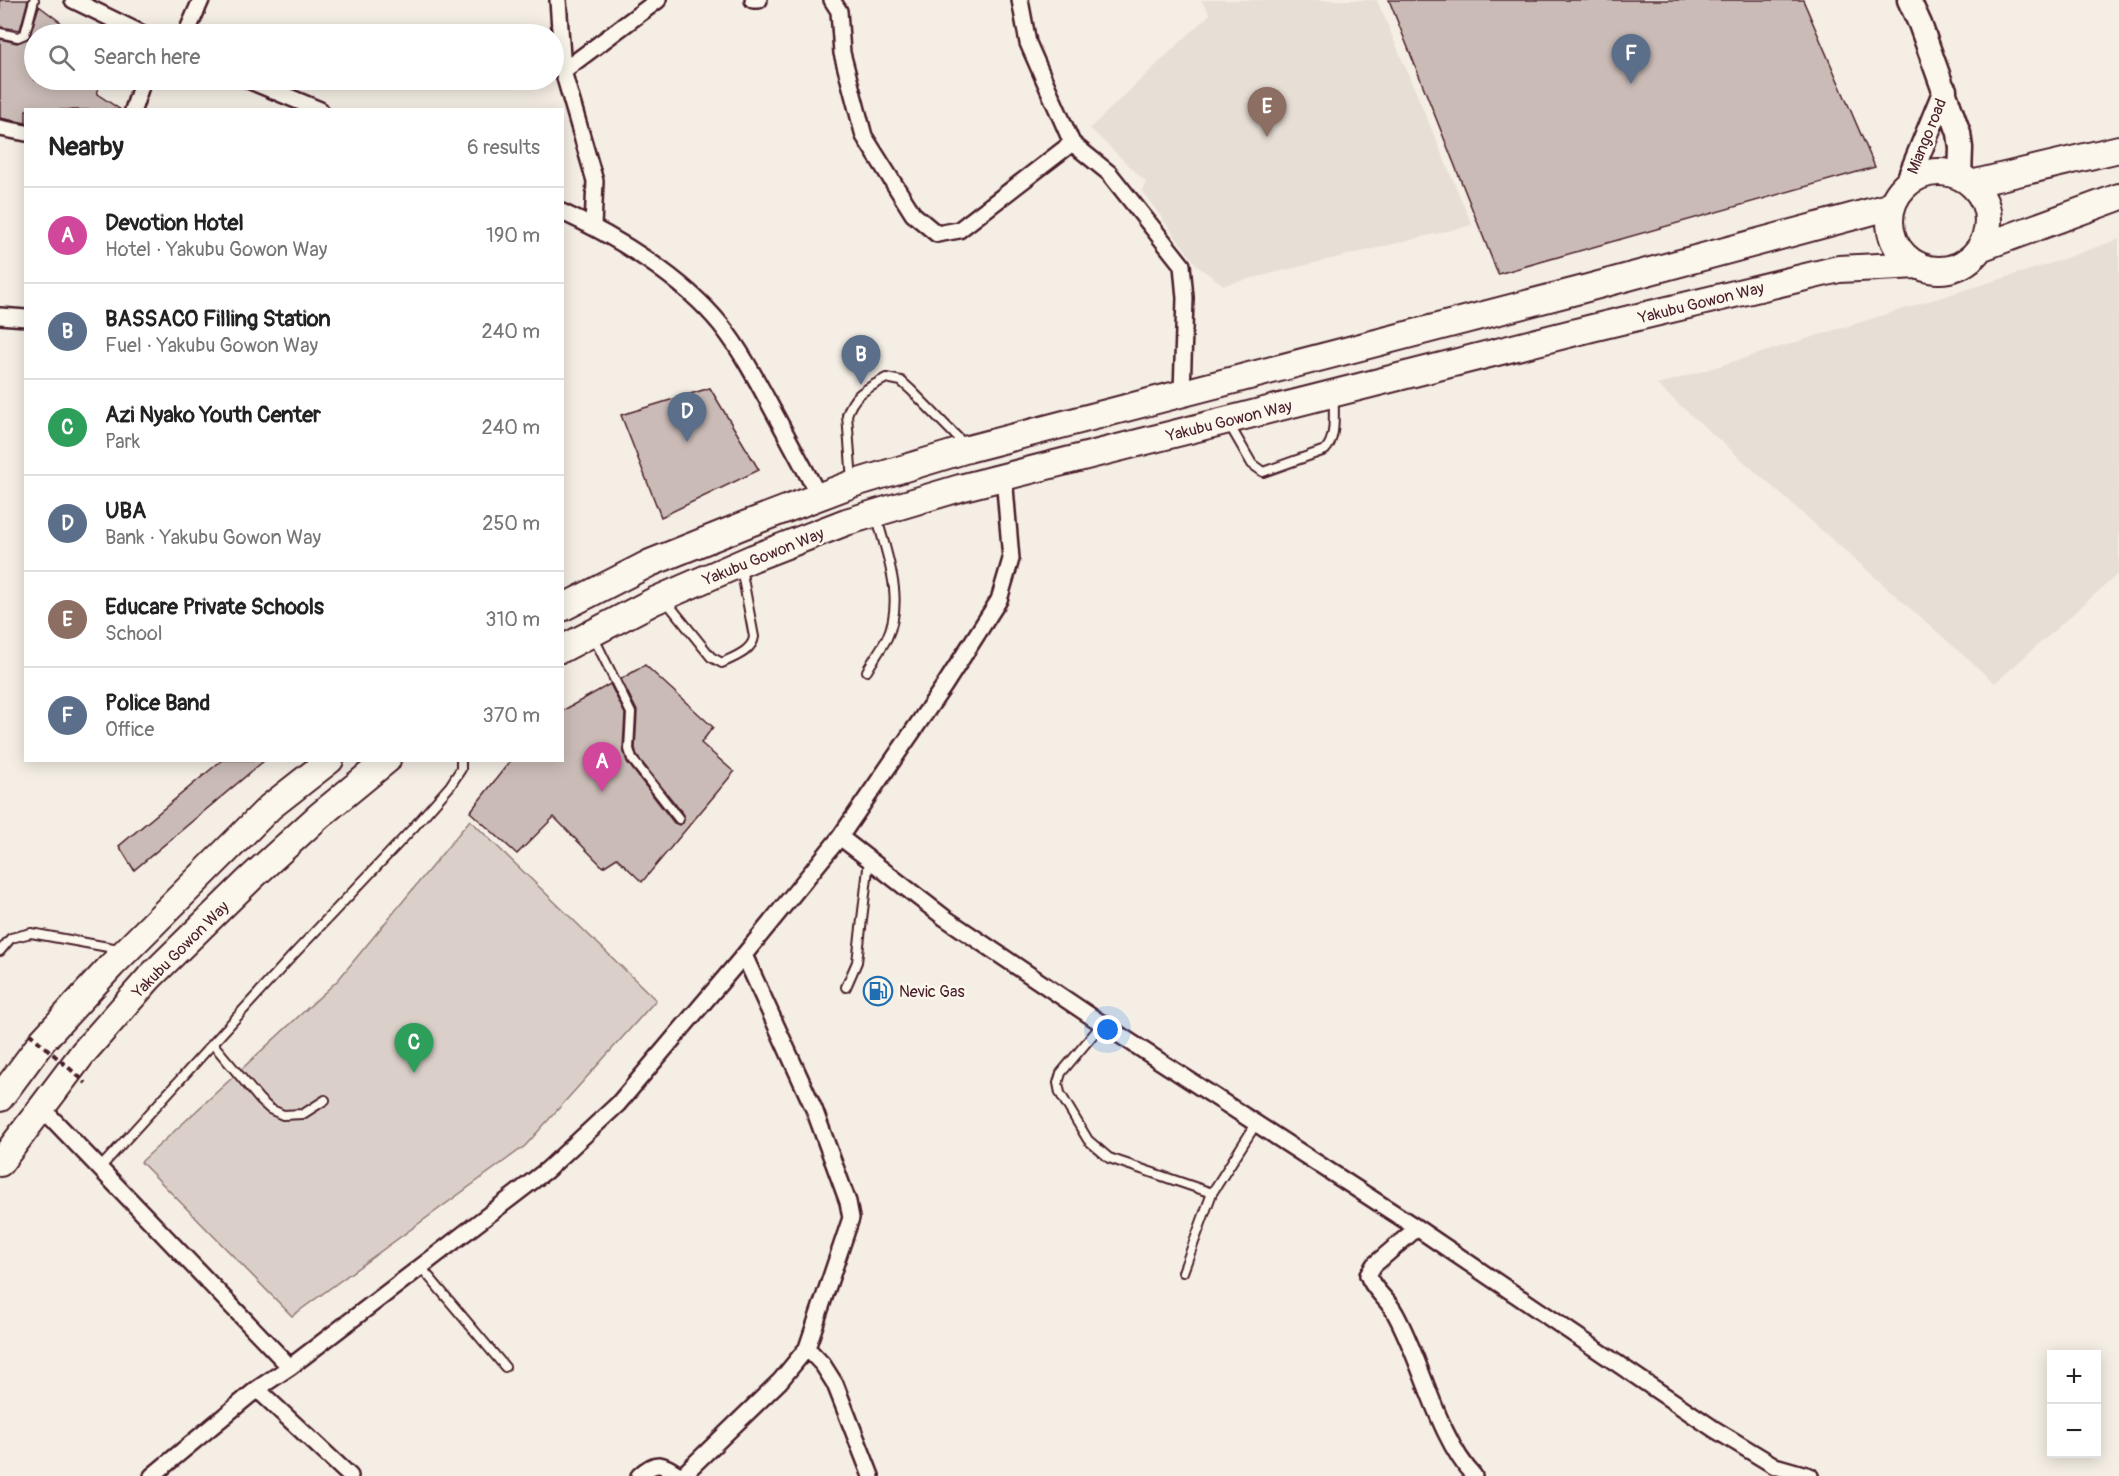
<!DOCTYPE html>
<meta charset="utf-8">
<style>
body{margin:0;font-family:Pangolin,sans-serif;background:#f6f6f6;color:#222}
.controls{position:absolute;right:18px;bottom:18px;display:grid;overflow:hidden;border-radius:0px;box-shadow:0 3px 15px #0003}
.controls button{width:54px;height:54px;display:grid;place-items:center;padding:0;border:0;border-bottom:2px solid #e0e0e0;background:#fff;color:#222;font:30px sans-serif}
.you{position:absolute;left:1108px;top:1030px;width:21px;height:21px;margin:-15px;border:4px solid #fff;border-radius:50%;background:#1a73e8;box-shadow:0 0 0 9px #1a73e833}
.badge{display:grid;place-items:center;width:39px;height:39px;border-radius:50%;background:#ea580c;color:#fff;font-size:20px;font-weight:700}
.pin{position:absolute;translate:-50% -50px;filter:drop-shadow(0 2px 3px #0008)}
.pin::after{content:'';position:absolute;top:32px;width:21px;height:18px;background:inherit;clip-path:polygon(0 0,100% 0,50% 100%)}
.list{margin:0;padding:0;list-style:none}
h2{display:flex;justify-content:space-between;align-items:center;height:78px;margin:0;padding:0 24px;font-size:26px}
h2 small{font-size:20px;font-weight:400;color:#767676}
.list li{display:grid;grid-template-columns:39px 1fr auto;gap:18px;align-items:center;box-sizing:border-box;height:96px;padding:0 24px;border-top:2px solid #e0e0e0}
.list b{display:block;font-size:22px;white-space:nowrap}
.list p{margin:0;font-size:20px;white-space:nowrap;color:#767676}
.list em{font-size:20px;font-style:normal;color:#767676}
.icon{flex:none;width:33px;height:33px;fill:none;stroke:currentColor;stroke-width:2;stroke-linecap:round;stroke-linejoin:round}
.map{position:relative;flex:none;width:2119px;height:1476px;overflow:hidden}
.search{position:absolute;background:#fff;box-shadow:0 3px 15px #0003;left:24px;top:24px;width:540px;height:66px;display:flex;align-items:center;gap:15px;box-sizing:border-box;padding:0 21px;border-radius:33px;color:#767676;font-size:22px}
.panel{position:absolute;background:#fff;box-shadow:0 3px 15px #0003;left:24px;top:108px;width:540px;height:654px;border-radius:0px}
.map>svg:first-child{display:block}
.built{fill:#e7dfd6}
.green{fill:#dbd0c9;stroke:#92787a;stroke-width:1.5}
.building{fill:#cabbb6;stroke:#4a1f2b;stroke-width:1.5}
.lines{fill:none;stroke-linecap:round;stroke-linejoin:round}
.service-casing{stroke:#4a1f2b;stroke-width:12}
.minor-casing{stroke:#4a1f2b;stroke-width:20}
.secondary-casing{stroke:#4a1f2b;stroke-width:27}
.trunk-casing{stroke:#4a1f2b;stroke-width:30}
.service{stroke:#fbf7ec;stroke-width:8}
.minor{stroke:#fbf7ec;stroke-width:15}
.secondary{stroke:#fbf7ec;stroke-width:22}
.trunk{stroke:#fbf7ec;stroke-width:26}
.path-bridge{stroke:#4a1f2b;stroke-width:4;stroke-dasharray:6 4.5;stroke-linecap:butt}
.labels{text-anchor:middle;stroke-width:5;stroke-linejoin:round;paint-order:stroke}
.street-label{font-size:16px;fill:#4a1f2b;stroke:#fbf7ec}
.poi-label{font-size:16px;fill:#4a1f2b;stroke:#fbf7ec;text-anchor:start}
</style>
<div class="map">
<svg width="2119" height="1476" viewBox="0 0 2119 1476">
<rect width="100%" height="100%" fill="#f4eee4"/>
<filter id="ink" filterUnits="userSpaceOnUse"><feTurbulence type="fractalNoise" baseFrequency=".0167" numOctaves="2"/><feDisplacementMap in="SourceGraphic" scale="12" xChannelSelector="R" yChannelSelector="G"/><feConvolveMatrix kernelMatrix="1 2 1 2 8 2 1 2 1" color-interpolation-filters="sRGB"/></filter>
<g filter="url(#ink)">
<path class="built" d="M1201,0H1377L1472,225L1224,285L1198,267L1142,191L1146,182L1090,128L1210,14Z
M2119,239V573L1995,683L1657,385L2046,265Z"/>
<path class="green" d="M470,820L656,1000L525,1146L292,1316L141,1162L338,980Z"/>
<path class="building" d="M0,0H28L20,30L0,27Z
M1389,0H1803L1875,167L1498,274Z
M39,6L76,34H34V80H101L97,94L121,110H26V123L0,118V39L17,43L29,38Z
M710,388L759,470L661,517L621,415Z
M645,665L713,727L701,743L734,772L642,882L617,858L603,867L554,817L517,854L470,812L511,760H562V711L610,684L625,714L623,749L627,762L674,823L679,825L683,823L684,815L637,756L635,748L637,711L621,679Z
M222,760H265L134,870L119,846Z"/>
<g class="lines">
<g class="service-casing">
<path id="service" d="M0,33L18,37L25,34L34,0
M1229,424L1252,464L1263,472L1325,450C1337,438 1333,414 1334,398
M852,481L847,415C854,393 867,389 886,378L901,381L911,390L965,445
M666,601L711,657L722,663C734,657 752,651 754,637L741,568
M594,638L631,713L629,749L632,759L679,819
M867,671C873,660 881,649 887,638C905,599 887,556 877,518
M0,951L11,938L31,933L119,949
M846,987L857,962L869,860
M1102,1024L1061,1073L1058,1083L1060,1093L1088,1140L1109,1158L1212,1193
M213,1044L260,1100L270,1109L283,1115L303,1114L325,1100
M100,1168L293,955L413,828L450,786L461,769V760
M420,1266L505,1367
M1183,1272L1212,1193L1256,1124"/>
</g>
<g class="minor-casing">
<path id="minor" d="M73,0L143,34
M558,0L563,71L595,181L593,226
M753,0H759
M832,0L839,11L842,53L864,136L913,214L937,234L959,230L1072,143
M1020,0L1028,43L1072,143L1109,173L1182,265L1185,298L1182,393
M186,34L201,0
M563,71L658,0
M248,80L320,110
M133,110L143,80
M0,128L26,133
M562,212C617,237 683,278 721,325C740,349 755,377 769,403C786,434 802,465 819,496
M0,316L26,318
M840,837L945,918L1092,1017L1417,1228L1714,1429L1775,1466L1810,1476
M42,1108L290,1367
M1417,1228L1374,1265L1368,1275C1373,1290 1388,1299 1395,1313C1422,1361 1437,1436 1474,1476
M807,1348L823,1365L835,1384L871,1476
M257,1389L350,1476
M152,1476L257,1389L290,1367L547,1170L618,1104L744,955L840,837L944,686L999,600L1011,559L1004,476
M639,1476C657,1459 662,1464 681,1476
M682,1476L780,1381L807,1348L851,1218L848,1202L814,1109L744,955"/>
</g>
<g class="secondary-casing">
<path id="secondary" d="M1909,0L1920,24L1959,133L1961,148L1960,176
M1907,183L1945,90"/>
</g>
<g class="trunk-casing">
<path id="trunk" d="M1890 221a49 49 0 1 1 98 0a49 49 0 1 1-98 0Z
M1971,184L2119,149
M1980,248L2119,197
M562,608L650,563L747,524L852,484L968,449L1580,290L1892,206
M562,649L654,601L753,558L846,522L960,488L1592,328L1839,269L1918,265
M0,1098L43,1040L112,965L270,807L330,760
M0,1163L83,1053L150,977L250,879L319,816L387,760"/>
</g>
<use href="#service" class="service"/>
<use href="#minor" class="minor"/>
<use href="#secondary" class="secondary"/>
<use href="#trunk" class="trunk"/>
<path class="path-bridge" d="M29,1033L86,1083"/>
</g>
</g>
<defs>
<g id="fuel-ring" transform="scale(1.5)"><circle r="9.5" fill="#fbf7ec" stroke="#1f6fb2" stroke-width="1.5"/><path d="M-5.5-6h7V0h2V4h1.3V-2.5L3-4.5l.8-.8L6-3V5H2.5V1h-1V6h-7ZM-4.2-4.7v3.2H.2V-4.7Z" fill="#1f6fb2"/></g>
</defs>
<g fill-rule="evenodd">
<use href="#fuel-ring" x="878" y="991"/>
</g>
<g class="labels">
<g class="street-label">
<text transform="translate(1926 136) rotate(-68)" y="6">Miango road</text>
<text transform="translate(1701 302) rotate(-14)" y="6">Yakubu Gowon Way</text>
<text transform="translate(1229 420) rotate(-14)" y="6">Yakubu Gowon Way</text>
<text transform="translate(763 556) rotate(-22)" y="6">Yakubu Gowon Way</text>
<text transform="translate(180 949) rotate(-45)" y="6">Yakubu Gowon Way</text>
</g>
<g class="poi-label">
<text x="899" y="997">Nevic Gas</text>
</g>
</g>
</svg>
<div class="controls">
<button>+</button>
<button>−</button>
</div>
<div class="you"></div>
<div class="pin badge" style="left:602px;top:792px;background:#d1479c">A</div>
<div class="pin badge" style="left:861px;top:385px;background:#5c6f8a">B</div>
<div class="pin badge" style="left:414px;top:1073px;background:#2e9e5b">C</div>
<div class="pin badge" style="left:687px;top:442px;background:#5c6f8a">D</div>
<div class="pin badge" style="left:1267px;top:137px;background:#8d6e63">E</div>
<div class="pin badge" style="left:1631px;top:84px;background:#5c6f8a">F</div>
<div class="search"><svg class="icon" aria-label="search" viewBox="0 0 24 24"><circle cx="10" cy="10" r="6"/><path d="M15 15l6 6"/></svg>Search here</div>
<section class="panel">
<h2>Nearby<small>6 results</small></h2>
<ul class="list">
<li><span class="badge" style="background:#d1479c">A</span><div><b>Devotion Hotel</b><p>Hotel · Yakubu Gowon Way</p></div><em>190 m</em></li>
<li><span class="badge" style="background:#5c6f8a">B</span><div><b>BASSACO Filling Station</b><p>Fuel · Yakubu Gowon Way</p></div><em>240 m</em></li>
<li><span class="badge" style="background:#2e9e5b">C</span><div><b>Azi Nyako Youth Center</b><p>Park</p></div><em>240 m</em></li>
<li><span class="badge" style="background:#5c6f8a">D</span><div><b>UBA</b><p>Bank · Yakubu Gowon Way</p></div><em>250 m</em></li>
<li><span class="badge" style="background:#8d6e63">E</span><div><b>Educare Private Schools</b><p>School</p></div><em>310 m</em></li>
<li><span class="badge" style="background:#5c6f8a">F</span><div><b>Police Band</b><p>Office</p></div><em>370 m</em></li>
</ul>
</section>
</div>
